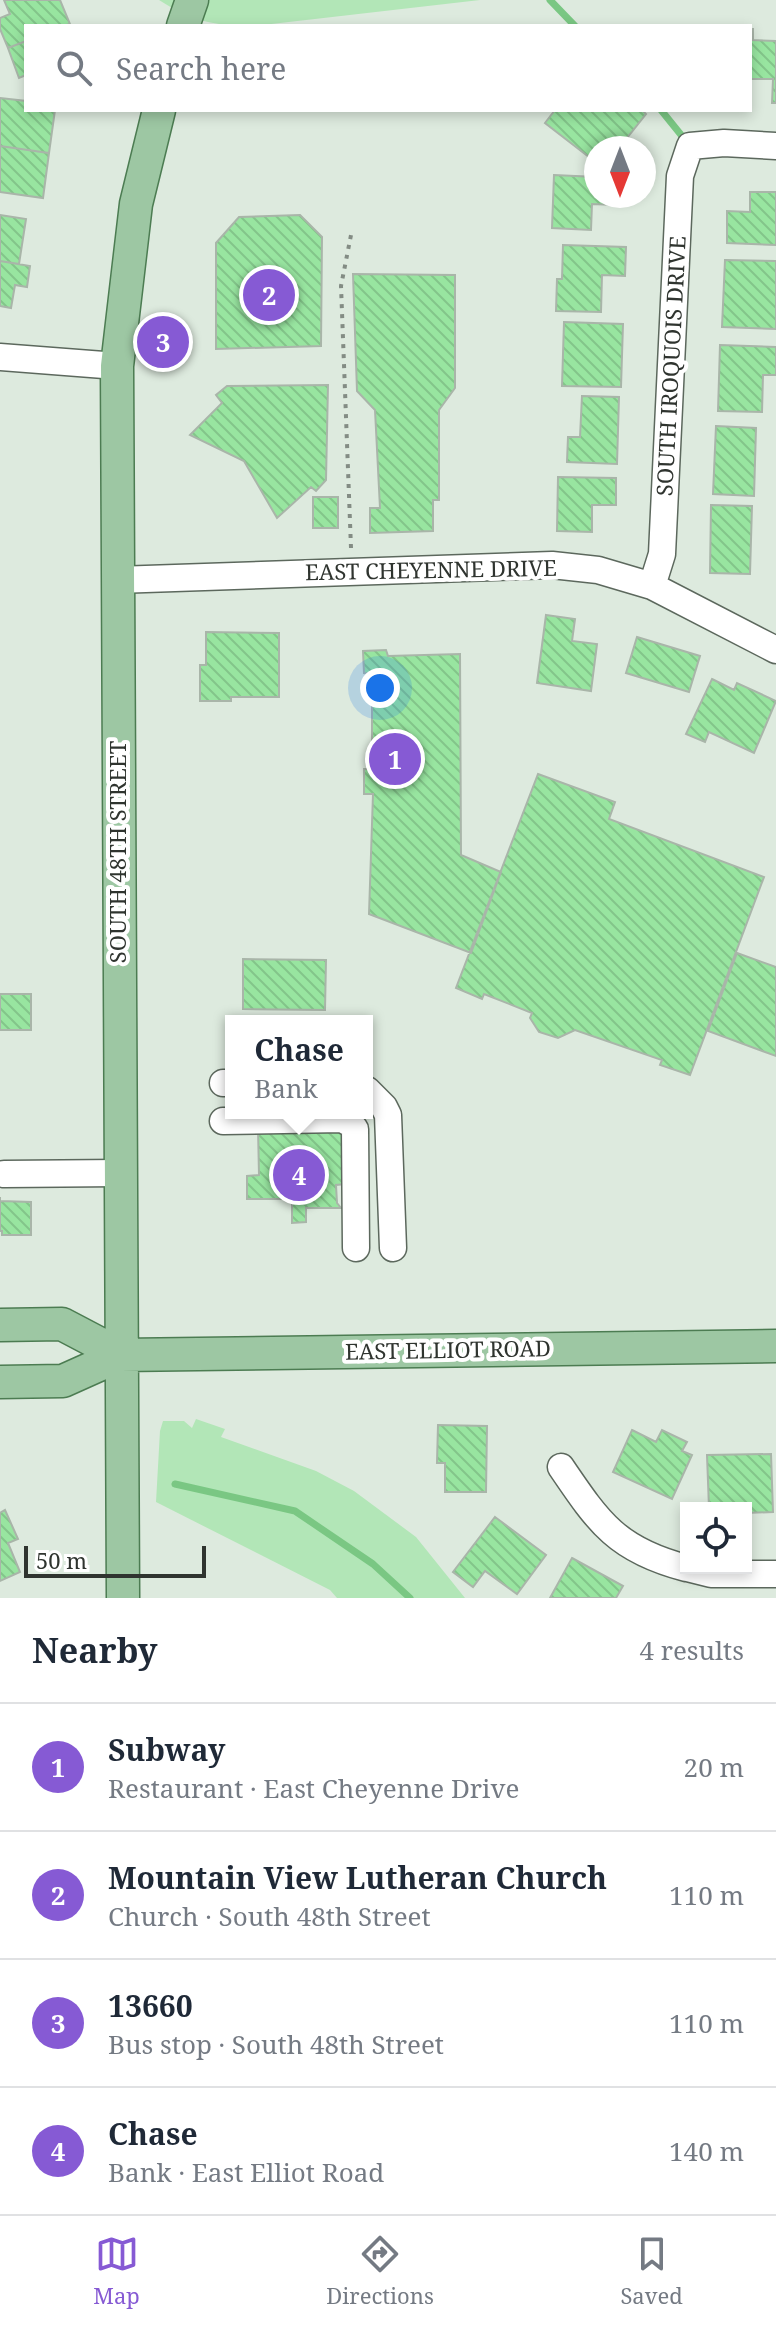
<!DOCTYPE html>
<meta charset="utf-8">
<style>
body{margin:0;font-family:"Noto Serif",serif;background:#f2f2f3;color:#1f2937}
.controls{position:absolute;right:24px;bottom:24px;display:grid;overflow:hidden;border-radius:0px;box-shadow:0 4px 12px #0003}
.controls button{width:72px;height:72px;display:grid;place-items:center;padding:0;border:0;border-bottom:2px solid #e0e1e3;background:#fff;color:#1f2937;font:40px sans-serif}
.compass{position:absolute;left:584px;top:136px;width:72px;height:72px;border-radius:50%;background:#fff;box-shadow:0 4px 12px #0003;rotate:180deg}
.scale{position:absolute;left:24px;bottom:20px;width:182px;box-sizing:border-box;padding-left:8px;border:4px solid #2f342f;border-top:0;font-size:22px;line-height:28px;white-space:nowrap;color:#2f342f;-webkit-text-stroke:6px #fff;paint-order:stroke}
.you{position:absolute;left:380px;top:688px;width:28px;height:28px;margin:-20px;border:6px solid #fff;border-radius:50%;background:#1a73e8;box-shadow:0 0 0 12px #1a73e833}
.badge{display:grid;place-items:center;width:52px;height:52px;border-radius:50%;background:#865ad4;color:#fff;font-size:26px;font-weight:700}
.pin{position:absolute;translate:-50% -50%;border:4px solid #fff;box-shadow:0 2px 8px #0006}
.popup{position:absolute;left:225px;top:1015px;width:148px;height:104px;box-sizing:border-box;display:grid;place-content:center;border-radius:0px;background:#fff;filter:drop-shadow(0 2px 6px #0005);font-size:26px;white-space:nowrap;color:#747a83}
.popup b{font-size:30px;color:#1f2937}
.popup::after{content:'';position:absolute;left:50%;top:100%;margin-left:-16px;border:16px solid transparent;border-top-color:#fff}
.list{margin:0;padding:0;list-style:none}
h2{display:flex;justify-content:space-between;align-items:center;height:104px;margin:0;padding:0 32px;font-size:34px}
h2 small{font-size:26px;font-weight:400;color:#747a83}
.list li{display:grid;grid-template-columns:52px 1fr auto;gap:24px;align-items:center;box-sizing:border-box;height:128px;padding:0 32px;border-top:2px solid #e0e1e3}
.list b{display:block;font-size:30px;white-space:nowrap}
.list p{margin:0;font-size:26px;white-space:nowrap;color:#747a83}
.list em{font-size:26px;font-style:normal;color:#747a83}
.icon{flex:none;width:44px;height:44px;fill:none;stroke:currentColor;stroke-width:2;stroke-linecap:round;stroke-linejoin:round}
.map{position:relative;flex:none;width:776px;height:1598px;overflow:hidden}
.search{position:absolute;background:#fff;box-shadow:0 4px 12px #0003;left:24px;right:24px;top:24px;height:88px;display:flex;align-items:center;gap:20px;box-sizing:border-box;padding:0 28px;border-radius:0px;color:#747a83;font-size:30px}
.sheet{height:616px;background:#fff}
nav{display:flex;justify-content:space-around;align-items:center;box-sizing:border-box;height:112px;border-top:2px solid #e0e1e3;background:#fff;font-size:22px;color:#747a83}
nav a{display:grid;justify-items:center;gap:4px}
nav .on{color:#865ad4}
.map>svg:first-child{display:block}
.grass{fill:#b2e6b7}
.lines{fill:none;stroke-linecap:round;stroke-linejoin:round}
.stream{stroke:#7ac783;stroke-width:7}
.building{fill:url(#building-back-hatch);stroke:#a9b5a9;stroke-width:2}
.minor-casing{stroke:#5c685d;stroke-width:29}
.major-casing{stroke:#4c7c52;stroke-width:35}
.path{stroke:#838c84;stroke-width:4;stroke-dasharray:4 6;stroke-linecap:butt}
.minor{stroke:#fff;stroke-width:26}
.major{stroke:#9dc7a3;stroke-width:32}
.labels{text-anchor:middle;stroke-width:8;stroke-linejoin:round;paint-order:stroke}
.street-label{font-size:22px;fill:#2f342f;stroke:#fff}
</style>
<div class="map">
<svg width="776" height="1598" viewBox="0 0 776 1598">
<defs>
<pattern id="building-back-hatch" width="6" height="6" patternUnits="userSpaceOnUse" patternTransform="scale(2)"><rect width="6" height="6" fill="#98e5a0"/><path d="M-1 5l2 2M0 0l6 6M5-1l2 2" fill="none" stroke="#83c58a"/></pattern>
</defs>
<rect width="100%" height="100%" fill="#ddeade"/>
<path class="grass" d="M159,0H480L253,26C214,26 192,21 159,0Z
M196,1419L225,1429L221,1437L316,1471L354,1491L416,1537L465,1598H337L330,1590L156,1502L160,1431L163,1421H184L192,1428Z"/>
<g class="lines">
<path class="stream" d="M550,0L575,26
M661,110L686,141
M175,1484L295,1511L373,1564L410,1598"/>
</g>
<path class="building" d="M4,0H60L70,24L63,26H26V41L8,48L0,29V18L10,14Z
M750,29H753V40L776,41V103H772L773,79H750Z
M26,41V75L19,78L8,48Z
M0,98L26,101V110H55L49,153L0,146Z
M555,110H642L646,114L619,148H612L607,145L605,148H596L594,161L545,123Z
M0,146L49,153L43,198L0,192Z
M554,175L596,177V196H615V205L592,204L591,230L552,228Z
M750,192H776V245L727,243V211L750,212Z
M0,215L26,219L19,264L0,261Z
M300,215L322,237L321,346L216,349V243L239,217Z
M563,245L626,247L625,276L602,275L601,312L556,311L557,279H562Z
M725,260L776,261V329L722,327Z
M0,261L30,266L27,287L15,285L11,308L0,306Z
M353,274L455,275V388L439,410V500H433V531L370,533V508H380L375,410L357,391Z
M564,322L623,324L621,387L562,386Z
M720,345L776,347V375H763L762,412L718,411Z
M328,385L326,480L316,491L311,487L277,518L244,461L190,435L222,403L216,395L227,386Z
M582,396L619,397L617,464L567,462L568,437H580Z
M716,426L756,428L754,496L713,494Z
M558,477L616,478V505H592V532L557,531Z
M313,497H338V528H313Z
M711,505L752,506L750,574L710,573Z
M546,615L575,619L572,641L597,644L591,691L537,683Z
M206,632L279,633V697H231V701H200V665H206Z
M637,637L700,656L689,692L626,673Z
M386,650L388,656L460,654L461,855L501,872L471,953L369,914L373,794H364V769H372V674L364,673L363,651Z
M712,679L734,690L737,683L776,701L754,753L709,732L705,742L686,734Z
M538,774L615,802L609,819L764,877L690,1075L660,1065L662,1060L575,1030L558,1038L539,1032L530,1018L532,1013L484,994L482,999L456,988Z
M737,953L776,967V1056L708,1031Z
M243,959L326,960L325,1010L243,1009Z
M0,994H31V1030H0Z
M258,1128H344L345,1184L336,1185L337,1203L341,1208H306V1222L292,1223V1199H247V1176L259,1175Z
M0,1197V1201L31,1202V1235H2V1231H0Z
M438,1425L487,1426L486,1492H445V1463H437Z
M632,1430L656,1442L662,1430L687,1442L682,1451L692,1455L672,1499L613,1472Z
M771,1454L773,1512L746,1513V1508H709L707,1455Z
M5,1510L18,1539L8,1543L20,1572L0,1581V1513Z
M495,1517L546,1555L517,1594L485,1571L473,1587L453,1572Z
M572,1558L623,1586L616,1598H550Z"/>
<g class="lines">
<g class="minor-casing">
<path id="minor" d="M0,357L117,366
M116,580L552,565L598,570L652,586L776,650
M652,586L662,554L680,176L690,146L724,143L776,146
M223,1083H231
M367,1090L384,1107L388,1115L393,1248
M223,1121L342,1119L351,1124L355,1129L356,1248
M4,1174L120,1173
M561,1467C599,1523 617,1550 686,1568
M687,1568L711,1574H776"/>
</g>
<g class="major-casing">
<path id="major" d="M183,26L192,0
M0,1325L62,1324L121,1355
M0,1382L63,1381L121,1355L776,1346
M123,1598L117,366L136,204L159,110"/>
</g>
<path class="path" d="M351,548L341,286L352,230"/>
<use href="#minor" class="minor"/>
<use href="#major" class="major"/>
</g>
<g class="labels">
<g class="street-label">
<text transform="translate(671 366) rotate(-87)" y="8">SOUTH IROQUOIS DRIVE</text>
<text transform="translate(431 570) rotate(-1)" y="8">EAST CHEYENNE DRIVE</text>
<text transform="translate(118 852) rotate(-90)" y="8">SOUTH 48TH STREET</text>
<text transform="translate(448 1350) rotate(-1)" y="8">EAST ELLIOT ROAD</text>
</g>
</g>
</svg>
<div class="controls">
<button><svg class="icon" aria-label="locate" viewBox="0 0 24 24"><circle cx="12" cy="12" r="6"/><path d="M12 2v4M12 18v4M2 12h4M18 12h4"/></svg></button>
</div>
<svg class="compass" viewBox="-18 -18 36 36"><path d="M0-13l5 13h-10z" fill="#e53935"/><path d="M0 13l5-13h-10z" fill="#747a83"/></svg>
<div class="scale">50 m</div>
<div class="you"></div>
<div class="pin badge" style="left:395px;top:759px">1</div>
<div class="pin badge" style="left:269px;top:295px">2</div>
<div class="pin badge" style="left:163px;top:342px">3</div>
<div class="pin badge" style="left:299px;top:1175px">4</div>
<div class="popup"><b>Chase</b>Bank</div>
<div class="search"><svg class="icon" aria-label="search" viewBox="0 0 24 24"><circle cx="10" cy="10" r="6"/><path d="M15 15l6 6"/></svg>Search here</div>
</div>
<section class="sheet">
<h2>Nearby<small>4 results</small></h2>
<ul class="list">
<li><span class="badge">1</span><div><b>Subway</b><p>Restaurant · East Cheyenne Drive</p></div><em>20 m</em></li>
<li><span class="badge">2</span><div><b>Mountain View Lutheran Church</b><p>Church · South 48th Street</p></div><em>110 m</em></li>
<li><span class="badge">3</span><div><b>13660</b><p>Bus stop · South 48th Street</p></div><em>110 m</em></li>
<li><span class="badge">4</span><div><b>Chase</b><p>Bank · East Elliot Road</p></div><em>140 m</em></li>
</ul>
</section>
<nav>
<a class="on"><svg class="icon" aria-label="map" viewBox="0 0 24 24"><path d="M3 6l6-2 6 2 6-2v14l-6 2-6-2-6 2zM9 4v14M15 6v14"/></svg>Map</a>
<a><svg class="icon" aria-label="directions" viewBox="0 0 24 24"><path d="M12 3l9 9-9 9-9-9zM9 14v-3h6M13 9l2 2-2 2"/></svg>Directions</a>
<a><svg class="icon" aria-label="saved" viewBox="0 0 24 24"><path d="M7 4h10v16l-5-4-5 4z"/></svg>Saved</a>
</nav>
